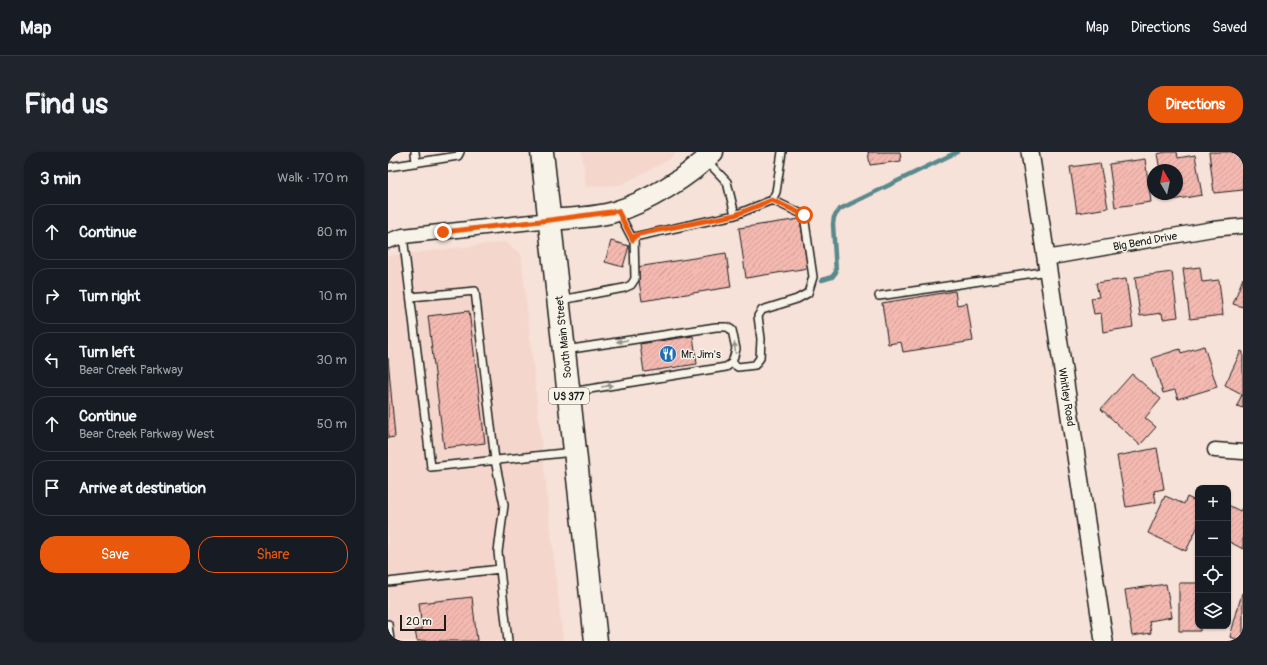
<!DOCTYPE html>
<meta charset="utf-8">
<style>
body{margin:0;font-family:Pangolin,sans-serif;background:#20242c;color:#f1f3f6}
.controls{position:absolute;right:12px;bottom:12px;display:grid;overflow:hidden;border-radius:8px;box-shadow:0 1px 3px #0004}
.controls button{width:36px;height:36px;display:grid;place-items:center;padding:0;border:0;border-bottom:1px solid #363941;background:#171b24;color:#f1f3f6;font:20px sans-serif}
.compass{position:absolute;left:759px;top:12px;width:36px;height:36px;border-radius:50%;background:#171b24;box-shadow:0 1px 3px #0004;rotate:351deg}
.scale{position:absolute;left:12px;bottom:10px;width:46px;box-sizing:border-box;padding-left:4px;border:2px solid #1c1c1c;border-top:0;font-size:11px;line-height:14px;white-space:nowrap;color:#1c1c1c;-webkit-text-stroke:3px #f7f3e8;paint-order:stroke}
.stop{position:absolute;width:12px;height:12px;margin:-9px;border:3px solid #ea580c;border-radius:50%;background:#fff}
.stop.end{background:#ea580c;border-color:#fff;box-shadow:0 1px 4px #0008}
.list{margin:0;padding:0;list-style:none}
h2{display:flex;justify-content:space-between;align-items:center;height:52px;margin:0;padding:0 16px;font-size:17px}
h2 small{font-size:13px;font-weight:400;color:#9ea1a6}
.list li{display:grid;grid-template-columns:26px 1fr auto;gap:12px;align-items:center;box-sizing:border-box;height:56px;margin:0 8px 8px;padding:0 8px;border:1px solid #363941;border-radius:16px}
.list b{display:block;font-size:15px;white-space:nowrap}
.list p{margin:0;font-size:13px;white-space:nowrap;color:#9ea1a6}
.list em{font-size:13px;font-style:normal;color:#9ea1a6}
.actions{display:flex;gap:8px;padding:12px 16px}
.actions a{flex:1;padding:9px 0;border:1px solid #ea580c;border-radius:16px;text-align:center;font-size:14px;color:#ea580c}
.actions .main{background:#ea580c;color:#fff}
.icon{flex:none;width:22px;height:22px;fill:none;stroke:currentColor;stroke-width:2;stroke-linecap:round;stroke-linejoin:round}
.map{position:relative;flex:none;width:855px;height:489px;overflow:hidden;border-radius:16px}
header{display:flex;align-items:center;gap:24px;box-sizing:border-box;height:56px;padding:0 20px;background:#171b24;border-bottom:1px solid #363941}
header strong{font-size:19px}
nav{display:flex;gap:22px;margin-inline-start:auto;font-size:14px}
.intro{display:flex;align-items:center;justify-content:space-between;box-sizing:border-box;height:96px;padding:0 24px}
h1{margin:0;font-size:28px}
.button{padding:10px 18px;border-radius:16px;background:#ea580c;color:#fff;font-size:14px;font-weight:700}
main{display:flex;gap:24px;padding:0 24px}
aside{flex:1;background:#171b24;border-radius:16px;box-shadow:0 1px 3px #0004}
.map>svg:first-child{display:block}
.built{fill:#f5d6cc}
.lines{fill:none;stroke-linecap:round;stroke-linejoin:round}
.stream{stroke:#59898c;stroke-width:4.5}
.building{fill:url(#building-hatch);stroke:#1c1c1c}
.service-casing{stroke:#1c1c1c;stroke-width:10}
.minor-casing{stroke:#1c1c1c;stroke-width:17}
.tertiary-casing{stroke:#1c1c1c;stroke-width:20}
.secondary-casing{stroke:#1c1c1c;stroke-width:23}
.primary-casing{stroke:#1c1c1c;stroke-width:25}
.service{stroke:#f7f3e8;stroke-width:7}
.minor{stroke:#f7f3e8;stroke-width:14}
.tertiary{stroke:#f7f3e8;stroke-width:17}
.secondary{stroke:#f7f3e8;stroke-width:20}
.primary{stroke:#f7f3e8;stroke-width:22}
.oneway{fill:#94928c}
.route{stroke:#ea580c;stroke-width:5}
.labels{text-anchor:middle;stroke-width:3;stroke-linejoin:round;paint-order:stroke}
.shield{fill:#f7f3e8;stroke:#5e5c59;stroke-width:1}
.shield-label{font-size:10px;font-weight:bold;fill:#1c1c1c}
.street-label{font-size:11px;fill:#1c1c1c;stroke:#f7f3e8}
.poi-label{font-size:11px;fill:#1c1c1c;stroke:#f7f3e8;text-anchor:start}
</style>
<header>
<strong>Map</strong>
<nav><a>Map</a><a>Directions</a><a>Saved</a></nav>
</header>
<div class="intro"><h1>Find us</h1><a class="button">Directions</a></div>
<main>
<aside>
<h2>3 min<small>Walk · 170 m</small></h2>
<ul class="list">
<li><svg class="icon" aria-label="ahead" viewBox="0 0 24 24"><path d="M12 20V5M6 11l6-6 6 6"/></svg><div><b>Continue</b></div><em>80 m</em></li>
<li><svg class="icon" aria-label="right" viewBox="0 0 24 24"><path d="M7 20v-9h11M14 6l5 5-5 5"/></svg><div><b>Turn right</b></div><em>10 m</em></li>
<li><svg class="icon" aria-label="left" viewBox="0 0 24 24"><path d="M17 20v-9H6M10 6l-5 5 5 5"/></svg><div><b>Turn left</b><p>Bear Creek Parkway</p></div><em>30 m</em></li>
<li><svg class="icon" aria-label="ahead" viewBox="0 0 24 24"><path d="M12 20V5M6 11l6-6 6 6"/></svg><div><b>Continue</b><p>Bear Creek Parkway West</p></div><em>50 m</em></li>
<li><svg class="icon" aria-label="arrive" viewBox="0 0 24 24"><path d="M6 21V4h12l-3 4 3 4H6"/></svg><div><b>Arrive at destination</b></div></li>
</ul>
<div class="actions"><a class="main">Save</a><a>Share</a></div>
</aside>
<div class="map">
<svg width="855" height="489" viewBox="0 0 855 489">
<defs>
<pattern id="building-hatch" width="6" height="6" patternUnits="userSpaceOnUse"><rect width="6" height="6" fill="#f4b9b1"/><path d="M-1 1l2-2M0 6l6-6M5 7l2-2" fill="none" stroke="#d19e98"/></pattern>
</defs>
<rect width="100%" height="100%" fill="#f6e2d8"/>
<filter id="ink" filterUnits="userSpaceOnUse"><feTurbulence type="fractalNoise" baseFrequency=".025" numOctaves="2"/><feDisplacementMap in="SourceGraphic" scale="8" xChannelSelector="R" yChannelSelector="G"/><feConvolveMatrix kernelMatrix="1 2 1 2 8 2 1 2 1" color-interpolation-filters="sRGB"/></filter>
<g filter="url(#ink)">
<path class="built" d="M194,0H288L282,7L233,33L198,35Z
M117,90L133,102L175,489H0V104Z"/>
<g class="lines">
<path class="stream" d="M434,128L444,125L448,120L445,72L446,65L452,57L569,0"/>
</g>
<path class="building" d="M480,0H512L513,9L482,13Z
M778,0H789L790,6L807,3L814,43L778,49L777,42H789V18H772L769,2Z
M821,0H855V38L826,41Z
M757,7L763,50L727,55L721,12Z
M712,11L720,56L689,61L682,15Z
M412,67L420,116L358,126L351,76Z
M223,89L241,94L235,115L217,110Z
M338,101L343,135L254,149L249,115Z
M812,115L814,130L831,128L835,163L802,167L795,117Z
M784,120L790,165L775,167L774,161L752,164L747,125Z
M855,126V155L845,152Z
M738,127L745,175L715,180L713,161L706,162L703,146L711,145L708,131Z
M567,139L569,153L579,151L585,189L515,200L513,190L500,192L494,151Z
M81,159L97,291L56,296L40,164Z
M305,184L309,212L256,220L252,192Z
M816,194L829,235L790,247L787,238L775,241L764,206L792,197L793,201Z
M853,199L855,200V256L849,254L854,242L837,233Z
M0,206L7,285L0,286Z
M744,222L773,247L757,266L768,275L752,293L713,257Z
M769,296L776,337L766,339L768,350L738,355L729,304Z
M777,344L796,352L799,345L810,350V374L798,399L760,381Z
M840,353L852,359L855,354V397L840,389Z
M791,431H810V474H812V479H791Z
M778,432L784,465L761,469L763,481L744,484L737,438Z
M854,441H855V489L842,485Z
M84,445L89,489H29L27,478H34L31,451Z"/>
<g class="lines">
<g class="service-casing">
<path id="service" d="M27,0L28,11
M318,8L339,30L347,63
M0,15L70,4L72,0
M231,61L245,88
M15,84L43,315L185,300
M491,144L660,119
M23,145L87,139L107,308L116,353L110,400L120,489
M173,148L236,136L243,133L247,127L246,85L347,63L384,48L388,40L394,0
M177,198L328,175H339L344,178L348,197L344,211L338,215L183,240
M344,211L350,215L367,213L372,206L373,187L370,164L374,158L409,147L420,141L425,125L416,63L384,48
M0,430L112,417
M0,472L2,489"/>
</g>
<g class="minor-casing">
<path id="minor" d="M0,89L15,84L162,68
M658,106L825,77L855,74
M827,298L855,300"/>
</g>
<g class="tertiary-casing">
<path id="tertiary" d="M642,0L716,489"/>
</g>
<g class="secondary-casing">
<path id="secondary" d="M162,68C183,66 206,66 226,60C258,51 302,24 325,0"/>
</g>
<g class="primary-casing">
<path id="primary" d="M154,0L208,489"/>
</g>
<use href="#service" class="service"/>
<use href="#minor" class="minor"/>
<use href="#tertiary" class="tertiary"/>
<use href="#secondary" class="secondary"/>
<use href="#primary" class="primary"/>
</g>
<defs><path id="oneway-solid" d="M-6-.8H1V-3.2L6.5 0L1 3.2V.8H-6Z"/></defs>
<g class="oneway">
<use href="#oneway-solid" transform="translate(234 189) rotate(171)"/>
<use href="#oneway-solid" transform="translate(347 196) rotate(-96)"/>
<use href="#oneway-solid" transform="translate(219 234) rotate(-9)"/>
</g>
</g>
<g class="lines" filter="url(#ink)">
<path class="route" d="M55,80L162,68L230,59L245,88L246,85L251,82L347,63L384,48L416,63"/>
</g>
<defs>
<g id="restaurant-disc" transform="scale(0.9)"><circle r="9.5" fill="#1f6fb2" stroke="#f7f3e8"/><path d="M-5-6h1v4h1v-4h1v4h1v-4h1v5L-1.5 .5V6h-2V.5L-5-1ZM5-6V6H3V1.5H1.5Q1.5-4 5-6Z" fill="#fff"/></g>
</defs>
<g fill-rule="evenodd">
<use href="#restaurant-disc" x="280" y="202"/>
</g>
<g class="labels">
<rect class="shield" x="161" y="236" width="40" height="16" rx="3"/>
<g class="shield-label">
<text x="181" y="248">US 377</text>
</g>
<g class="street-label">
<text transform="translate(757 89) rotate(-10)" y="4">Big Bend Drive</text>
<text transform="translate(175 185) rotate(-96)" y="4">South Main Street</text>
<text transform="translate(679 245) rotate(81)" y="4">Whitley Road</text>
</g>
<g class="poi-label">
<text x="293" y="206">Mr. Jim's</text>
</g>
</g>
</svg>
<div class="controls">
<button>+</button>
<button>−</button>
<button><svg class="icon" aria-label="locate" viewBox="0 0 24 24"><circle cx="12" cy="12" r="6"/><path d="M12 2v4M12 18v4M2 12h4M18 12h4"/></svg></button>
<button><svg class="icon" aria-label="layers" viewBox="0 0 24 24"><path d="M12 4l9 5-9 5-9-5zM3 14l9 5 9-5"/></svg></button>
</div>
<svg class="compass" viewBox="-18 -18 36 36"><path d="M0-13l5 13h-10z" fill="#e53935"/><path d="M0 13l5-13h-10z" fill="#9ea1a6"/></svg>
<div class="scale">20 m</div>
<div class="stop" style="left:416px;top:63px"></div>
<div class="stop end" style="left:55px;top:80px"></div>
</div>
</main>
